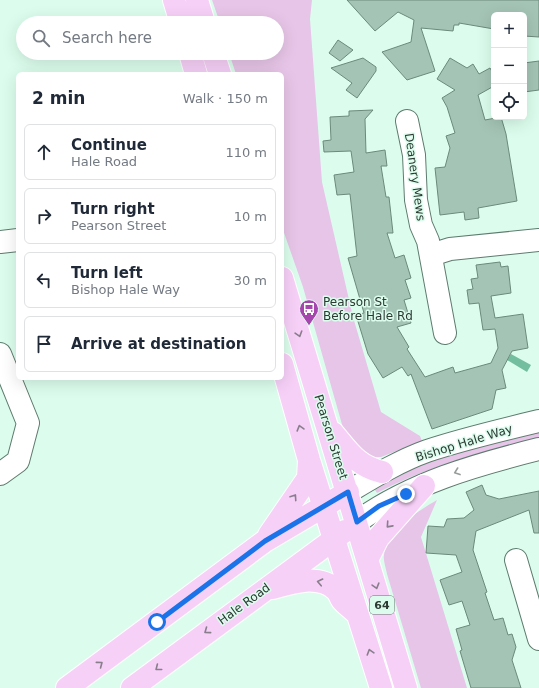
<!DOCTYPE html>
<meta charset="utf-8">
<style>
body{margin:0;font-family:"DejaVu Sans",sans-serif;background:#f2f2f3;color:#1f2937}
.controls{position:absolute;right:12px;top:12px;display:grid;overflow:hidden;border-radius:6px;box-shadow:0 4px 16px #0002}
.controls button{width:36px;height:36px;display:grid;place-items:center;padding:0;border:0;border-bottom:1px solid #e0e1e3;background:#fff;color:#1f2937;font:20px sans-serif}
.stop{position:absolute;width:12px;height:12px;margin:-9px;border:3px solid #1a73e8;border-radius:50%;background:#fff}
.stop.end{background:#1a73e8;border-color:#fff;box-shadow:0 1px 4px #0008}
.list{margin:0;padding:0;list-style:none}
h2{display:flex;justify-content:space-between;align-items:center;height:52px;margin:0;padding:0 16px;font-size:17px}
h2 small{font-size:13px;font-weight:400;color:#747a83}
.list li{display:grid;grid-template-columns:26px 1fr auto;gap:12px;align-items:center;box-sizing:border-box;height:56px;margin:0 8px 8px;padding:0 8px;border:1px solid #e0e1e3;border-radius:6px}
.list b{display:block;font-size:15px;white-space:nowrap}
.list p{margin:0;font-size:13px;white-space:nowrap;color:#747a83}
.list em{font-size:13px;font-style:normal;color:#747a83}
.icon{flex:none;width:22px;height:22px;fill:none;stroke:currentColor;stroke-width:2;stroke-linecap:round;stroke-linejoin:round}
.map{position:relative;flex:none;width:539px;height:688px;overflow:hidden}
.search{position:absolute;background:#fff;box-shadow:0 4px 16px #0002;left:16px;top:16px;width:268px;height:44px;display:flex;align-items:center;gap:10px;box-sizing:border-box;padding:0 14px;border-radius:22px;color:#747a83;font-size:15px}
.panel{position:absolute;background:#fff;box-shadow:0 4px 16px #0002;left:16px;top:72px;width:268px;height:308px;border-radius:6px}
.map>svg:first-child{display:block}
.green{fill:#e7c5e8}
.water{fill:#72be9e}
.building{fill:#a4c4b5;stroke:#6c8a7c}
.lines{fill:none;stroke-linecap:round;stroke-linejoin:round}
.minor-casing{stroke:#5d7b6e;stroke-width:24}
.major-casing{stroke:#fff;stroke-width:24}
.minor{stroke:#fff;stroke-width:22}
.major{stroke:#f7d0f8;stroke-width:22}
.oneway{stroke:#887e8c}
.oneway2{stroke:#969c9a}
.route{stroke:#1a73e8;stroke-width:5}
.labels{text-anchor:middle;stroke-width:3;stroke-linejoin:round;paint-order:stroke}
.shield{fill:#dcfded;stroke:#62746c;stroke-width:1}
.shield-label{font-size:11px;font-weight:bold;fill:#2d3a34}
.street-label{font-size:12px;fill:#2d3a34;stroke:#dcfded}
.poi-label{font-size:12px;fill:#2d3a34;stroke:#dcfded;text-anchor:start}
</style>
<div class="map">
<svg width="539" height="688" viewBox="0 0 539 688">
<rect width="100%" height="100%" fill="#dcfded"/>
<path class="green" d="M212,0H312L310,19L322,182L353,317L381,412L420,436L422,441L381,457H368L356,450L343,428L303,287L282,227V74H236L229,53H277V23H220Z
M539,425V443C482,453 428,465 377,493L373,487L408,468Z
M437,500L421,537L467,688H421L387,574C386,568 383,561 384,555C386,531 418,511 437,500Z"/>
<path class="water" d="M511,354L531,365L527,372L507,360Z"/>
<path class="building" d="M347,0H539V37L524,36V15H494V29L459,23V25H454L453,31L421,28L435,71L407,80L382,52L411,42L414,20L398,12L375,31Z
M338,40L353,50L340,61L329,53Z
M363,58L376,67V71L357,98L346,90L352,83L331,68Z
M450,58L467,68L473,64L479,74L490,68L494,75V86L478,95L485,120L501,117L506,134L517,201L478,208L479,218L465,220L464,212L440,215L435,168L445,167L450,148L446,136L455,133L447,107L442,98L455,90L437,79Z
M539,61V90L524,92V63Z
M373,110L365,119L366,153L385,150L387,166H381L386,197H389L393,233H387L395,258L404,255L411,278L405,280L411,298L404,300L411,323L397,327L409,347L407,349L425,377L453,367L455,373L491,363L498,348L495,329L483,330L479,303L469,304L467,290L473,289L471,279L478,278L476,265L500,262L501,267L508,266L511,293L491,296L495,318L523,314L528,348L512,351L502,370L506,388L496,390L492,409L432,429L411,374L408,376L402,367L383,378L368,354L356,315L364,313L348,258L357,256L350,194L337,195L334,175L354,172L351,151L324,152L323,141L331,140L330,117L349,116V111Z
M482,485L486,495L499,499L539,491V533H534L529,510L476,531L473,550L487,592L485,593L494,620L503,618L508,635L512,634L516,647L512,660L521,688H471L460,651L462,650L456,629L470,625L462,601L449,605L440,580L462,572L456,555L426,553L428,526L444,527L447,519L464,518L474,510L466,492Z"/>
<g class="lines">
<g class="minor-casing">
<path id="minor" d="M407,121L414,155L416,200L421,225L428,241L445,333
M0,242L18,240
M431,255L450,249L539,240
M0,354L28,423L18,461L0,474
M348,492C373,477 399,461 427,451C463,439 501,430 539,421
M357,522C411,483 475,465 539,449
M516,560L539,639"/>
</g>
<g class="major-casing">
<path id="major" d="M174,0L181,23
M197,0L204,23
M190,53L196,74
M213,53L220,74
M282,278L406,688
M282,364L309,460L381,688
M333,433C349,452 357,466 382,472
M269,535L308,478L309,460
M368,558L378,538L424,486
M273,588C293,582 319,574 336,590C339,593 340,597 342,600C345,604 350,607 354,611
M67,688L265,541L348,492
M132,688L345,531"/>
</g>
<use href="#minor" class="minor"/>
<use href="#major" class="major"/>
</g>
<defs><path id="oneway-chevron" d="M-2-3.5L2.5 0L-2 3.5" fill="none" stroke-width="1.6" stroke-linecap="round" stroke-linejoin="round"/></defs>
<g class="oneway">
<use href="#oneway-chevron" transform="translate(299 334) rotate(73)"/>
<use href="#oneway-chevron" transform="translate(300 428) rotate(-106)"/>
<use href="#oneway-chevron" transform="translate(294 497) rotate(-56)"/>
<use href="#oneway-chevron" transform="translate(389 525) rotate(132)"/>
<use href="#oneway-chevron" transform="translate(320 582) rotate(-168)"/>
<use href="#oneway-chevron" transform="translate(376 586) rotate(74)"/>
<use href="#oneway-chevron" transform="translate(207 631) rotate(144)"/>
<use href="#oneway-chevron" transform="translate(370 652) rotate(-107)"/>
<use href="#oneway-chevron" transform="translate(100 664) rotate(-37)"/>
<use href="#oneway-chevron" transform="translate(158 668) rotate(142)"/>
</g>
<use class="oneway2" href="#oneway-chevron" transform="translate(457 472) rotate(160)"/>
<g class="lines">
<path class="route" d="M157,622L265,541L348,492L357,522L379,506L406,494"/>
</g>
<defs>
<g id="bus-pin" transform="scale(1)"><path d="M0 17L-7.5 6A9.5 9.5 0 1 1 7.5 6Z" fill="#a645ad" stroke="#dcfded"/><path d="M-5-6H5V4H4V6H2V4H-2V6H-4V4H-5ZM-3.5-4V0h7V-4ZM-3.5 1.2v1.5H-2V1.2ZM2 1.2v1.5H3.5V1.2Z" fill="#fff"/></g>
</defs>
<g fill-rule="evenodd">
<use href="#bus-pin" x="309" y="309"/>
</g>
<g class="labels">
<rect class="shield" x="370" y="596" width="24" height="18" rx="3"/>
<g class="shield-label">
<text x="382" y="609">64</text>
</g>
<g class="street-label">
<text transform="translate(415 177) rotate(82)" y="4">Deanery Mews</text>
<text transform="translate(331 437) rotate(73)" y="4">Pearson Street</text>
<text transform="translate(464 443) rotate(-17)" y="4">Bishop Hale Way</text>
<text transform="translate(244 604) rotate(-36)" y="4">Hale Road</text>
</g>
<g class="poi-label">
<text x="323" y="306">Pearson St<tspan x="323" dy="14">Before Hale Rd</tspan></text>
</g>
</g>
</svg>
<div class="controls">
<button>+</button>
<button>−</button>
<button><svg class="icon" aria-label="locate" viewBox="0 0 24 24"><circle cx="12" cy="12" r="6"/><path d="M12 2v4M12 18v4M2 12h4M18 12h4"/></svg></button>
</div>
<div class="stop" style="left:157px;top:622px"></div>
<div class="stop end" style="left:406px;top:494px"></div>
<div class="search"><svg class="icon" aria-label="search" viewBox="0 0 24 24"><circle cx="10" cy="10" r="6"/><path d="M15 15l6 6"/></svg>Search here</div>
<section class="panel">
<h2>2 min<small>Walk · 150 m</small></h2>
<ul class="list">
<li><svg class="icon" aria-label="ahead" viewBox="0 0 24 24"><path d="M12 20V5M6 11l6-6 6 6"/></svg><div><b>Continue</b><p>Hale Road</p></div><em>110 m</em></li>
<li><svg class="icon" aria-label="right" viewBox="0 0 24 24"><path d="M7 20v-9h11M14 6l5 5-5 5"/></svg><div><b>Turn right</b><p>Pearson Street</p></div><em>10 m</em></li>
<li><svg class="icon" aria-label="left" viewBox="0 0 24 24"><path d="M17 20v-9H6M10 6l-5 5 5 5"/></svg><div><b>Turn left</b><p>Bishop Hale Way</p></div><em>30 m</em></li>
<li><svg class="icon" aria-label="arrive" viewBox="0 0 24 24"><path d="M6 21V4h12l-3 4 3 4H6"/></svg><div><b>Arrive at destination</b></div></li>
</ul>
</section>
</div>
